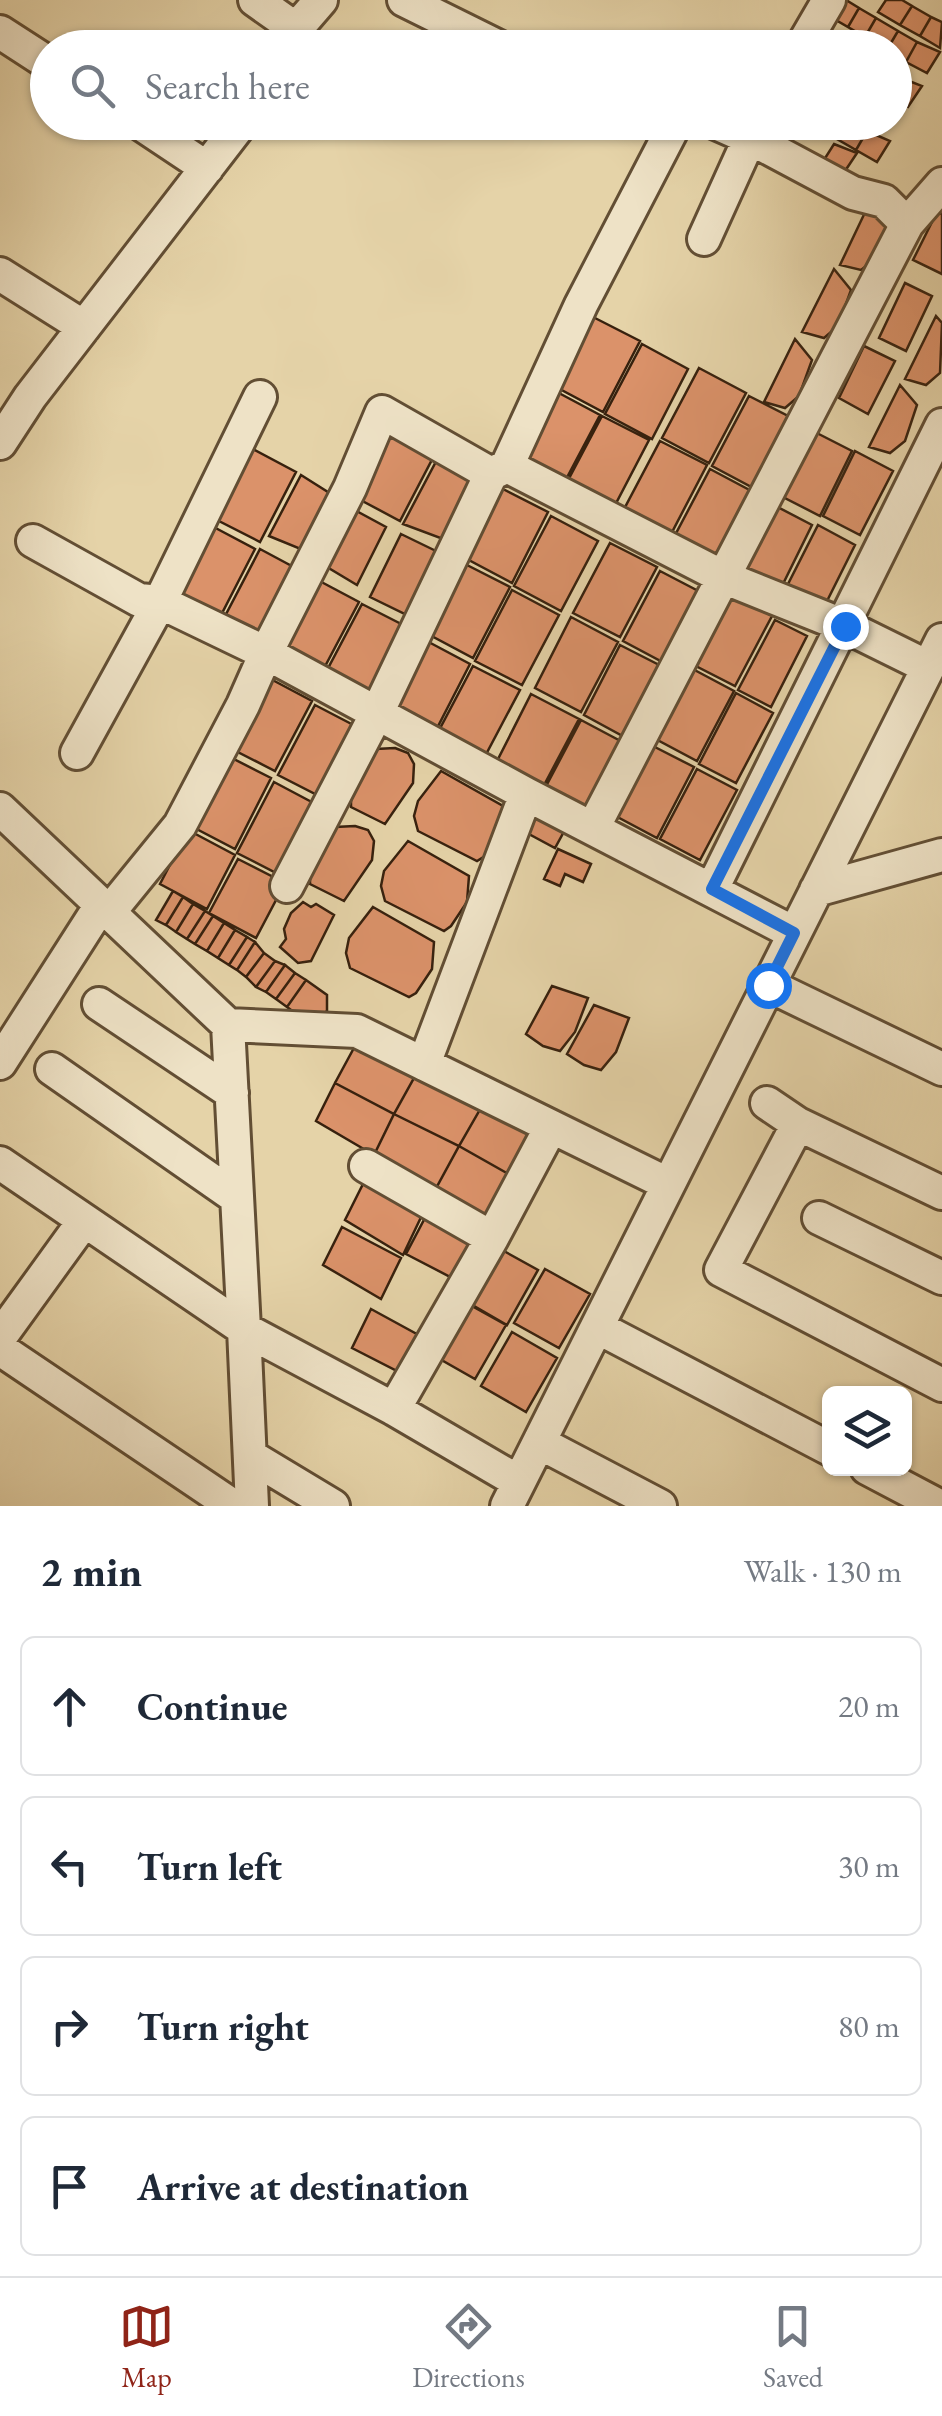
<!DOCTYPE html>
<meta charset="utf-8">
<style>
body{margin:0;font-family:"EB Garamond",serif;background:#f2f2f3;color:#1f2937}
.controls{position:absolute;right:30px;bottom:30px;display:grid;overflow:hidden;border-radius:15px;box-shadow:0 2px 8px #0004}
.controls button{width:90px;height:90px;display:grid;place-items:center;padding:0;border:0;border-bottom:2px solid #e0e1e3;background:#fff;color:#1f2937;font:50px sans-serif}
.stop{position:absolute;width:30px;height:30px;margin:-22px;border:8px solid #1a73e8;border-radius:50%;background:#fff}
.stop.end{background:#1a73e8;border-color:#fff;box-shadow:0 2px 10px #0008}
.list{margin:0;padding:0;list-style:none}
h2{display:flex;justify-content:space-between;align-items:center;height:130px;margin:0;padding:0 40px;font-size:42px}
h2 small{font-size:32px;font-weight:400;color:#747a83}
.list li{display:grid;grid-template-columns:65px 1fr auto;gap:30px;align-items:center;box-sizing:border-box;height:140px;margin:0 20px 20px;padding:0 20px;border:2px solid #e0e1e3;border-radius:15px}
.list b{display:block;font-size:38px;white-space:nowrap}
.list em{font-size:32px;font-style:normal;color:#747a83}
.icon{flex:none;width:55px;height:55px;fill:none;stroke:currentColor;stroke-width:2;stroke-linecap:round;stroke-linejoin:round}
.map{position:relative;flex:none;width:942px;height:1506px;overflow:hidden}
.search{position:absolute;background:#fff;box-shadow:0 2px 8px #0004;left:30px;right:30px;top:30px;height:110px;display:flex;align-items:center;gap:25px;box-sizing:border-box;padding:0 35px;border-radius:55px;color:#747a83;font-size:38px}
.sheet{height:770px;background:#fff}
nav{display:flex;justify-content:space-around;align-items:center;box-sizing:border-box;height:140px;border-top:2px solid #e0e1e3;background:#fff;font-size:28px;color:#747a83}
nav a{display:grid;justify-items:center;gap:5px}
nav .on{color:#8f2418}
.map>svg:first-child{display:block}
.building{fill:#db926a;stroke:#37210e;stroke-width:2.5}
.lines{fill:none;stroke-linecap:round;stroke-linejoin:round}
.minor-casing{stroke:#624e34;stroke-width:38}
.minor{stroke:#eee2c6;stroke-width:32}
.route{stroke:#1a73e8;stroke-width:12}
</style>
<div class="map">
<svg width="942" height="1506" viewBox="0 0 942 1506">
<rect width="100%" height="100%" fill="#e5d3a8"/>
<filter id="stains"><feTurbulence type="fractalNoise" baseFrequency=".002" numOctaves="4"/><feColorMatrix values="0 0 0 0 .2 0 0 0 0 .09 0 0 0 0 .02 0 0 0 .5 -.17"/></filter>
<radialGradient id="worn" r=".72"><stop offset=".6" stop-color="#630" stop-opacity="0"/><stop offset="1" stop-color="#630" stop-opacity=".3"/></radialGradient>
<path class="building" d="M839,0H846L859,8L848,27L829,16Z
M886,0H902L912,6L900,25L878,12Z
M912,6L931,17L920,36L900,25Z
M859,8L876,18L865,37L848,27Z
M931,17L942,22L940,48L920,36Z
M876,18L898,31L888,48L865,37Z
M898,31L917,42L906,62L894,55V48H888Z
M917,42L940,52L927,73L906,62Z
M899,77L922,86L908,107L894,100V84Z
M817,122H847L837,139L815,126Z
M847,122L867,131L856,150L837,139Z
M867,131L890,141L877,162L856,150Z
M834,144L857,153L843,174L822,163Z
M869,204L888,222L875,259L861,270L840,265Z
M937,212L942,214V274L913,260Z
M834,269L851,290L838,326L824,338L802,332Z
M905,283L932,296L906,351L879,338Z
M936,316L942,323L940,373L926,385L905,379Z
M593,317L640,341L603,412L556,387Z
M795,339L812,360L799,396L785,408L764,402Z
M642,344L688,369L652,439L605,414Z
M864,346L895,361L868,414L839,398Z
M699,368L746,393L709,463L662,438Z
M900,385L917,405L905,441L890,453L869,447Z
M557,392L600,415L563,485L520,463Z
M749,396L796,420L759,491L712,466Z
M602,416L649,440L612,511L565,486Z
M385,426L437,450L400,521L353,496Z
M807,428L852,451L820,516L775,493Z
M660,441L707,465L670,536L623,511Z
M249,447L296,472L260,542L213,518Z
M855,451L893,471L860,535L823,516Z
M440,454L477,476L443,539L403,524Z
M710,469L757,494L720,564L673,539Z
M301,475L331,494L303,550L269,536Z
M501,488L548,512L512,583L465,558Z
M768,502L812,525L780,590L735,567Z
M349,507L386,527L357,585L322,564Z
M551,516L598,541L561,611L514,586Z
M208,524L255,549L219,619L171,595Z
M818,525L855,545L823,609L785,590Z
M401,534L440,553L407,615L370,597Z
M610,543L657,567L620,637L573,613Z
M260,549L301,571L265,642L223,620Z
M463,563L510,587L473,658L426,633Z
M660,571L706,595L670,666L623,641Z
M312,577L359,602L322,672L275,648Z
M512,590L559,615L522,685L475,661Z
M725,591L772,616L735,686L688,662Z
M362,604L409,628L372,698L325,674Z
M571,617L618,642L581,712L535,688Z
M775,620L807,636L771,707L738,690Z
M423,639L470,664L434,734L387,710Z
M620,645L667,669L630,740L584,715Z
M473,666L520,690L483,760L436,736Z
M687,666L734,691L697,761L650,736Z
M265,676L312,701L275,771L228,747Z
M736,693L773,713L736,783L699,764Z
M531,694L579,719L542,789L495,765Z
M315,705L361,729L325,799L278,775Z
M581,720L628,745L591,815L544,790Z
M647,743L694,767L657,838L610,813Z
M395,748L408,753L414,764L413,783L385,824L351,807V800L376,749Z
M224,754L271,778L235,849L187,824Z
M697,769L737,790L700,860L660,839Z
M441,771L503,806L500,832L485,856L477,861L418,831L414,816L418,801Z
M274,782L321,807L284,877L237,853Z
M538,811L567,826L555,848L527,833Z
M355,826L368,830L374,841L372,860L344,901L310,884V878L335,827Z
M188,830L235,855L207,909L160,884Z
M408,841L469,876L467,902L451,926L444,931L385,901L381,886L384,871Z
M558,849L591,864L583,882L565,874L560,886L544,879Z
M238,859L285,883L256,938L209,913Z
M173,891L183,897L166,925L156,920Z
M183,897L193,904L176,932L166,925Z
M303,902L311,907L316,904L334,915L311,961L298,963L280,947L286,939L284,929L291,913Z
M193,904L205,911L187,939L176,932Z
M373,907L434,942L432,969L416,993L409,997L350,968L346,953L349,938Z
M205,911L213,916L195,944L187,939Z
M213,916L224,923L207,951L195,944Z
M224,923L235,930L218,958L207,951Z
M235,930L247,937L229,965L218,958Z
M247,937L255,942L237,970L229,965Z
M255,942L264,953L246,977L237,970Z
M264,953L275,961L256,987L246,977Z
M275,961L285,965L266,992L256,987Z
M285,965L295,973L276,999L266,992Z
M295,973L306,980L287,1007L276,999Z
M306,980L327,995V1011L310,1024L287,1007Z
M552,986L588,998L575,1032L560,1051L543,1046L526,1034Z
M594,1005L629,1018L616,1052L601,1070L584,1065L567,1054Z
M355,1046L419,1069L394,1114L335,1083Z
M419,1069L482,1106L459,1146L394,1114Z
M335,1083L394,1114L374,1155L316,1121Z
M482,1106L538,1130L512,1176L459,1146Z
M394,1114L459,1146L434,1192L374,1155Z
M459,1146L512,1176L488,1223L434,1192Z
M364,1182L423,1213L403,1255L345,1220Z
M426,1216L478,1244L458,1281L406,1254Z
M342,1227L401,1258L381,1299L323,1265Z
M493,1245L538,1270L507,1325L462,1299Z
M545,1269L590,1294L559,1348L514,1323Z
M461,1300L506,1325L475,1379L431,1354Z
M371,1309L424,1338L403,1374L352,1348Z
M512,1332L557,1358L526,1412L481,1386Z"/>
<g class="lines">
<g class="minor-casing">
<path id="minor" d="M255,0L296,29
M404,0L501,48
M0,32L48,63
M285,48L296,29L321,0
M801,48L829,0
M138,122L207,168
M714,122L748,137L853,193L884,201L907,224
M704,239L757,122
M0,274L84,327
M0,443L30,397L242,122
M507,466L581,305L676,122
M33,541L139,600L160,602L266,653L526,794L794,933
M77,753L160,602L260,397
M0,809L228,1025L244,1329L0,1163
M593,828L907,224L942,184
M287,886L377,713L491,474L507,466L723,577L845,626L928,667
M712,889L942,425
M816,890L942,855
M110,911L180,825L243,705L266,653L350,488L382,412L491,474
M768,985L942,1069
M99,1004L232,1093
M228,1025L357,1031L668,1184
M0,1063L101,905
M424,1064L526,794
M52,1069L237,1198
M767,1103L798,1124L942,1193
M798,1124L721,1270L942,1385
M366,1166L492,1238L551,1127
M819,1218L942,1278
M597,1327L830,1449
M244,1329L394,1409L519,1482
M244,1329L252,1506
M0,1337L84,1221
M0,1349L233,1506
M394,1409L492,1238
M540,1443L660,1506
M250,1456L333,1506
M867,1468L939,1506
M507,1506L942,640"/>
</g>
<use href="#minor" class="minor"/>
</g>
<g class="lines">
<path class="route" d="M768,985L794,933L712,889L845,626"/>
</g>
<rect width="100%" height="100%" filter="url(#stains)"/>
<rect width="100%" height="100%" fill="url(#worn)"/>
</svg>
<div class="controls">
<button><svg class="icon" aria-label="layers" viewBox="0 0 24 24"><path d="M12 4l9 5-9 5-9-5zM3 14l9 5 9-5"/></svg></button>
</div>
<div class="stop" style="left:768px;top:985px"></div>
<div class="stop end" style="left:845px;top:626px"></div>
<div class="search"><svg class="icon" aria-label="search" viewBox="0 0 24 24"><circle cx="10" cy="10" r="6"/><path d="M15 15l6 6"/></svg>Search here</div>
</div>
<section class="sheet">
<h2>2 min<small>Walk · 130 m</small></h2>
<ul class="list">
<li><svg class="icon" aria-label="ahead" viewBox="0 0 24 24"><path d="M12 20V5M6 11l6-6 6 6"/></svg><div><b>Continue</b></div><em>20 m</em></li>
<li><svg class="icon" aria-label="left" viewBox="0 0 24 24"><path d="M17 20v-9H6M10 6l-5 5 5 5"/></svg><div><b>Turn left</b></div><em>30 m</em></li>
<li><svg class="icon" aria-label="right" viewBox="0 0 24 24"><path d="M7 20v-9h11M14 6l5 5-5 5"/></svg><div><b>Turn right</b></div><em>80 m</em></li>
<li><svg class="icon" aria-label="arrive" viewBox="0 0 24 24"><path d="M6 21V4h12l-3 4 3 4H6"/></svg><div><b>Arrive at destination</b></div></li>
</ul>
</section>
<nav>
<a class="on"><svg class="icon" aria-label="map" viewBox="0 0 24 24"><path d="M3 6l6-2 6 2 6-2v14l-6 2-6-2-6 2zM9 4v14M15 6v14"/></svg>Map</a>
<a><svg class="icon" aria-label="directions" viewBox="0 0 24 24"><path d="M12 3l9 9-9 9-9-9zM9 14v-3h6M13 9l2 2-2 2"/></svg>Directions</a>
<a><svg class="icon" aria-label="saved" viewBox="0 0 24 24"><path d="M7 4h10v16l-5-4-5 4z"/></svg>Saved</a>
</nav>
